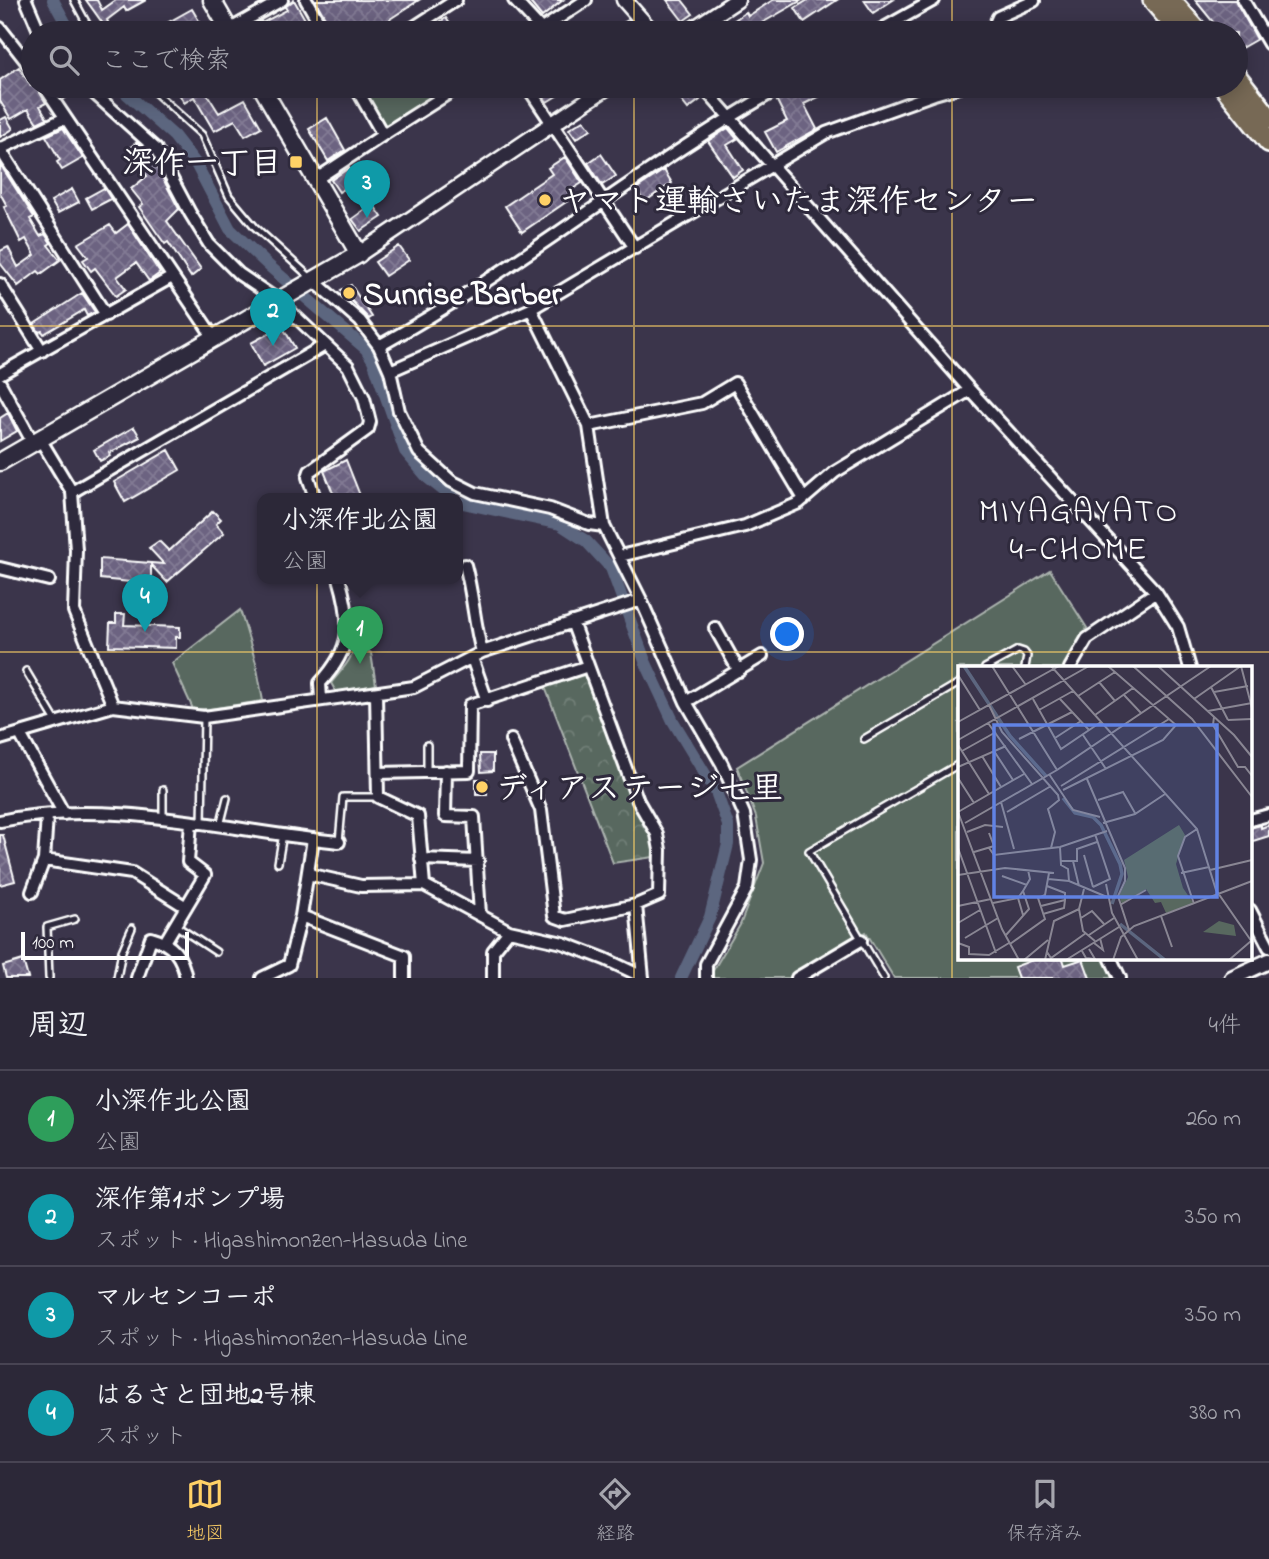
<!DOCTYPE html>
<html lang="ja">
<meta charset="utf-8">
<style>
body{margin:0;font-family:"Indie Flower","Klee One",sans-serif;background:#343040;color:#f1f3f6}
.scale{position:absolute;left:21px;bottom:18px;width:168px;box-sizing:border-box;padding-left:7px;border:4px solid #fff;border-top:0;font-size:19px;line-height:24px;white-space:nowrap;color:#fff;-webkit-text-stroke:5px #2f2a3d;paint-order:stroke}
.you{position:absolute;left:788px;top:635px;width:24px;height:24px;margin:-18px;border:5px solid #fff;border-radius:50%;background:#1a73e8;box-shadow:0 0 0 10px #1a73e833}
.badge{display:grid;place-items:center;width:46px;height:46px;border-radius:50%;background:#ffd166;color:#fff;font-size:23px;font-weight:700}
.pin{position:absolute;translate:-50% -58px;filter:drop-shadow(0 2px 4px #0008)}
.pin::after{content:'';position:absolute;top:37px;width:24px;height:21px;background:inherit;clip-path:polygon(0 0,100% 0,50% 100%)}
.popup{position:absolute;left:257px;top:493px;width:206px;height:91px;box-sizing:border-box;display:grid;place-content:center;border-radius:14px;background:#2c2838;filter:drop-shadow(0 2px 5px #0005);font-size:23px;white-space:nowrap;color:#a6a6ae}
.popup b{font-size:26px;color:#f1f3f6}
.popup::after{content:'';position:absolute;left:50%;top:100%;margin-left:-14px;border:14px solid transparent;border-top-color:#2c2838}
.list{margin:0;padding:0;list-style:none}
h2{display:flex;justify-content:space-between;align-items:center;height:91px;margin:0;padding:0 28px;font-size:30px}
h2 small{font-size:23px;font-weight:400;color:#a6a6ae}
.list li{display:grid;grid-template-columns:46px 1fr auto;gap:21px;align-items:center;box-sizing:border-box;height:98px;padding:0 28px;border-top:2px solid #484453}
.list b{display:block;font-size:26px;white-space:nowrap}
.list p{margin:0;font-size:23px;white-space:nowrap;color:#a6a6ae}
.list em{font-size:23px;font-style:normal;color:#a6a6ae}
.icon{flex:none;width:38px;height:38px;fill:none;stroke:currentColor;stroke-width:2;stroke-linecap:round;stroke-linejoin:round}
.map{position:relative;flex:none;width:1269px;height:978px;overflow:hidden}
.search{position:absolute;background:#2c2838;box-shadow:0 4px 18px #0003;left:21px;right:21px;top:21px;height:77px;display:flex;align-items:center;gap:18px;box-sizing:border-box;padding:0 24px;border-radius:38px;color:#a6a6ae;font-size:26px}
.sheet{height:483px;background:#2c2838}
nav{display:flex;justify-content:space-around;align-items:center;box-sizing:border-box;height:98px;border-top:2px solid #484453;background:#2c2838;font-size:19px;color:#a6a6ae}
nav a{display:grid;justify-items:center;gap:4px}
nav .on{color:#ffd166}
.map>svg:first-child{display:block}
.forest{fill:url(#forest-crowns);stroke:#acb4af;stroke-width:2}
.park{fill:#58685f;stroke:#acb4af;stroke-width:2}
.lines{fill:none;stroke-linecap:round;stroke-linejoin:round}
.canal{stroke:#5c667f;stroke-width:12}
.building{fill:url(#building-cross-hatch);stroke:#fff;stroke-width:2}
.service-casing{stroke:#fff;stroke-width:10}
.minor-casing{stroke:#fff;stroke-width:16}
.tertiary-casing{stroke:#fff;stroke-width:19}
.secondary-casing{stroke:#fff;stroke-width:21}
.trunk-casing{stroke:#fff;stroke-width:24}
.service{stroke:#2f2a3d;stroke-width:5}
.minor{stroke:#2f2a3d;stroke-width:10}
.tertiary{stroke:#2f2a3d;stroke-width:14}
.secondary{stroke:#2f2a3d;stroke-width:16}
.trunk{stroke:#776954;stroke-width:19}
.grid{fill:none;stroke:#ffd166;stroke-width:2;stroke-opacity:0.55}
.poi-dot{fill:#ffd166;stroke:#2f2a3d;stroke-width:2.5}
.labels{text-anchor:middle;stroke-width:6;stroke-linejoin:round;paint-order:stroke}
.poi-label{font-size:32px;font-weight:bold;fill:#fff;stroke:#2f2a3d;text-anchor:start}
.neighbourhood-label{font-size:33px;letter-spacing:2px;fill:#fff;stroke:#2f2a3d}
.inset-river{fill:none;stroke:#5c667f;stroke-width:3.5}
.inset-road{fill:none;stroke:#898693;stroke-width:2}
.view{fill:#6183e4;fill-opacity:0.15;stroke:#6183e4;stroke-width:3.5}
.inset-edge{fill:none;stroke:#fff;stroke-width:3.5}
</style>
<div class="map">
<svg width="1269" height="978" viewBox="0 0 1269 978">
<defs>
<pattern id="forest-crowns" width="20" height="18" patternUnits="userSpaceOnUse" patternTransform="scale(1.75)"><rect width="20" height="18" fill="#58685f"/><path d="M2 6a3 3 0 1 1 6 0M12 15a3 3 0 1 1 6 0" fill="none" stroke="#717f77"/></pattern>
<pattern id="building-cross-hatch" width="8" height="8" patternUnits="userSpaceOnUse" patternTransform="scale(1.75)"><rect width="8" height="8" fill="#6c6381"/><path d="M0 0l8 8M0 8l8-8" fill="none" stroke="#827a94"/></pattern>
</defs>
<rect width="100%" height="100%" fill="#3b354b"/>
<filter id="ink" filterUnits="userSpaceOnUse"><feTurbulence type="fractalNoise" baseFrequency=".0143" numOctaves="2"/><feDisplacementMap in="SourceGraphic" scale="14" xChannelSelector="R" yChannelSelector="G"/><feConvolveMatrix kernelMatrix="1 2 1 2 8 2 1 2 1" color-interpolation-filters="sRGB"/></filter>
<g filter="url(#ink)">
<path class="forest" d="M587,674L636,810L643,811L661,856L613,863L545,687Z"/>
<path class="park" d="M360,86H447L388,126L382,125Z
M1050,570L1087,628L1063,668H959V959H1103L1115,978H894L866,932L789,978H713L711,974L740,925L764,863L756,817L737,767Z
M240,610L256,663L263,701L209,709H193L172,663Z
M355,641L371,653L376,685L336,692L331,683C341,671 355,657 355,641Z"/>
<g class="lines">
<path class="canal" d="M53,0L71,33
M118,86L174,136L196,164L230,229L269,266L366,349L373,360L405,451L428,478L453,498
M458,502L560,524L586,541L611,568L645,661L673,721L716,792L728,825V844L710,917L681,978"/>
</g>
<path class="building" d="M86,0H97L102,10L116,0H146L126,11L124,7L107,20L108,22L104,25Z
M294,0L306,21L284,33H241L261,21L262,23L287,10L285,7Z
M315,0H419L390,19L397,33H334Z
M528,0H563L542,17Z
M667,0H682L693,14L683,21Z
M773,0H802L762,23L769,33H716L746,12L748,16Z
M808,0H837L804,22L795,8Z
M864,0H893L873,13Z
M1195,0H1235L1257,39L1236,51V33H1222Z
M192,9L206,33H149Z
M446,18L452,27L442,33H422Z
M628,20L636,33H606Z
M19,67L31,86H36L46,103L40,106L47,118L37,123L28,109L11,119L0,101V80Z
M55,86H78L79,90L64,99Z
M175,86H202L219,113L245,99L261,127L245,136L235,120L214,131L194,97L184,103Z
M536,86H573L547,102Z
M672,86H690L700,100L688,109L680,99L683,97Z
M797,86H841L804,104L817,129L776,152L765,132L787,121L776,99Z
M6,117L13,129L0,137V120Z
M327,118L345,150L328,161L309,129Z
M584,120L591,129L576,139L569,129Z
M63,128L83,158L62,170L57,162L60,160L46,136Z
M728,128L737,139L727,145L743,170L733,177L708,141Z
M137,142L150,154L179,209L167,221L201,269L191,277L168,242L165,244L157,233L139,207L143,204L131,189L147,176L128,149Z
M601,154L616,176L602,185L588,163Z
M565,157L582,183L568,192L572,198L522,232L505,206L552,174L548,168Z
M0,164L34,217L30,219L40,236L45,234L51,243L48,245L60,260L41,274L38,271L18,286L0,263V251L8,247L18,267L35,255L26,239L21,242L4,207L7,206L0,193Z
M349,168L357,180L339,192L331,180Z
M664,170L672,183L644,202L636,189Z
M104,188L111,199L92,209L86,198Z
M72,189L79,202L58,213L51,201Z
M373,204L382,217L361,231L352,219Z
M128,224L160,273L149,281L136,263L117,277L126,289L116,296L95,268L91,271L83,260L88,257L78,244L110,225L116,233Z
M399,246L409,260L385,276L375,262Z
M351,285L372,317L369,319L341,290Z
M82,293L95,312L87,316L84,310L44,334L42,331L39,332L34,324Z
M282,326L295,348L263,366L251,343Z
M8,413L17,431L0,441V418Z
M134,427L140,437L109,453L110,456L100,461L94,450Z
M169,450L180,470L125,502L114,482Z
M346,460L361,498H335L324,471Z
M213,511L221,519L216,524L224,533L167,582L151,565V584L100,579V559L164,564L149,548L159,541L169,551Z
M116,614H125L124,625L180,627V637H176V648L109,646L110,623H116Z
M480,754H493V771L481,772Z
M476,779H487V794H476Z
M1261,825V828L1269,825V836L1250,842V828Z
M0,835H3L15,881L0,885Z
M1035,959H1063L1065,965L1083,959L1090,978H1018L1014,967Z
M23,960L28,978H6L3,966Z"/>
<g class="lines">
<g class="service-casing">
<path id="service" d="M74,0L87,24L94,33
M148,86L202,135L229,196L255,227L311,278
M985,668L1018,650L1024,652L1027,656L1025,668
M26,671L57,723
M864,739L959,683
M427,745V772
M163,790V819
M202,823L204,718
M220,826L227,798
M339,842L343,797H378
M278,863L283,834
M175,925L216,952
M49,978L47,927L75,919
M117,978L122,951L132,928
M884,978L809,851L959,764"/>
</g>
<g class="minor-casing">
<path id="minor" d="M26,0L40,33
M306,0L325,33
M514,0L541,29
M1243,0L1269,44
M0,28L33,70
M225,32L282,0
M405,33L456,0
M536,33L586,0
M875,33L934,0
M991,33L998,17L1034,1L1032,0
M44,86L214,338
M86,86L156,149L190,213L209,244L239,274L279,301L348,366L364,398L370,422L368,429L310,471L308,477L315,498
M355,86L383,135L460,86
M527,86L635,248
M702,86L970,390L1156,592L1178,627L1190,668
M0,149L106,315
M0,149L65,118
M315,180L383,135
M313,280L360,321L379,346L390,371L399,411L419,452L451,481L475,493L550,509L589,524L604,526
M0,284L42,351
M531,309L589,426L604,526L641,600L686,702L722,764L744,814L751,860L747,888L706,964V978
M379,346C519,269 644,165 783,86
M390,371L531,309L826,133L934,94L962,86
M0,374L172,277
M0,383L33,443
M589,426L702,403L735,383L804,499
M40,439L72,492L76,550L74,611L113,706
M72,492L325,345
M620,556L745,526L799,503L835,472L970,390
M465,565C473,594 474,623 482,652
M0,568L49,580
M715,628L739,671
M472,658L487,701
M1070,668L1087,639L1156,592
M376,693L378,797L418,816L424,885
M321,699L320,683C353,648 352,622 339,578
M686,702L762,656
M20,734L64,814
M0,739L113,706L204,717L414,687L482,652L641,600
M511,740L541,810L554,916L565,920L636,905L659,895L660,850L657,834L638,801L572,622
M446,771L445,816L474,817L480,915
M378,773L469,771L470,705L588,666
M1250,820L1269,815
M0,821C110,798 229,831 339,842
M421,859L478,861
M44,860L132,873L186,907
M308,874L361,886L424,885L509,931L563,943L605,959L643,977
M32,892L44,860L47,816
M636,905L643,978
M1250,910L1269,947
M301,916L404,956V978
M165,942L205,875L188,862L191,822
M1111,959L1120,978
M137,978L151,938C173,944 182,956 186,978
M262,978L289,965L301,916L313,839
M493,978V951L509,931
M797,978L861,940"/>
</g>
<g class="tertiary-casing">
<path id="tertiary" d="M624,0L653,33
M687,33L737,0
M359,254L609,86
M1232,978L1269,961"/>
</g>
<g class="secondary-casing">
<path id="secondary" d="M212,0L231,33
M0,462L359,254L261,86"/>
</g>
<g class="trunk-casing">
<path id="trunk" d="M1153,0L1174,25
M1170,0L1199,33
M1236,76L1269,118
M1224,86L1269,142"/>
</g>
<use href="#service" class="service"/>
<use href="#minor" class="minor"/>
<use href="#tertiary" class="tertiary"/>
<use href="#secondary" class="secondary"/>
<use href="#trunk" class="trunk"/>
</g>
</g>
<path class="grid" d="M317,0V33M634,0V33M952,0V33M317,86V978M634,86V978M952,86V978M0,326H1269M0,652H1269"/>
<g class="poi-dot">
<rect x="289" y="155" width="14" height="14" rx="3.5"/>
<circle cx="545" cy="200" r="7"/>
<circle cx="349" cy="293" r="7"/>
<circle cx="482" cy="787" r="7"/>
</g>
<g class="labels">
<g class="poi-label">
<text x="282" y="173" text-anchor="end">深作一丁目</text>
<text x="559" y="211">ヤマト運輸さいたま深作センター</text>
<text x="363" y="304">Sunrise Barber</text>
<text x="496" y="798">ディアステージ七里</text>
</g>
<g class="neighbourhood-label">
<text x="1079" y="521">MIYAGAYATO<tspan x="1079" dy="38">4-CHOME</tspan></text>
</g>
</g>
<g transform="translate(958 666)">
<rect width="294" height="294" fill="#3b354b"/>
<path d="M261,255L276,259L278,270L245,266Z" fill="#58685f"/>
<path d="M221,159L227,169L218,198L225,222L236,238L208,247L203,236L197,237L188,223L164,238L161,230L170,211L166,194Z" fill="#58685f"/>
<path class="inset-river" d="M6,0L52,70L88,110M105,132L117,147L135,151L143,159L162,198L164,208L154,238M162,258L207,294"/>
<path class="inset-road" d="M54,0L68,19M93,0L239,163L258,224L294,276M175,0L234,53L294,131M200,0L276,69L294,91M283,0L294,42M0,9L22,44M141,16L157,35M253,21L270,54M256,26L290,20M166,29L183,47M120,30L157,6M75,33L103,83L143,56M102,33L131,64M236,33L283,0M31,39L44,66L100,129L101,134L90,143L97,166L93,182M81,44L115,25M250,45L294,37M137,49L175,22M256,51L255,59L280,101H287L294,110M270,54L294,53M0,56L101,0M30,57L74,118M125,69L148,103M97,72L123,55M61,73L114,46M0,74L131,0M0,79L31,128M4,85L38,66M36,85L55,114M24,90L43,121M0,101L48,80M99,104L253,0M91,108L115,144L142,151M0,112L16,137M129,113L167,202V215L160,230L171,264M103,120L211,53M105,124L205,74L218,59L150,0M140,134L165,126L177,147M43,136L56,183M0,146L66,108M0,146L44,263L61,294M49,146L93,120M7,157L99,104L34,0M145,157L177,148L207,128M9,166L27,159L45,161M102,181L103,199L110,203L111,215M0,182L38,287M31,182L36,189L102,181L149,165M16,186L36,180L31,167M126,189L135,221M103,195H119V183L139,176M115,195L121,220M252,204L294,194M223,207L251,201M0,209L47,202L96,207M44,210L69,219M90,213L111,215L149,231M148,218L154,247L180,294M135,221L152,213L137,168M126,223L121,243L125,265L137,275M65,225L72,213L70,204M35,237L60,232L65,249M236,238L220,190L227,171L239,163M162,239L188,224M0,240L33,233M83,240L107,234M85,248L106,242L107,234V227L89,220M203,250L214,281M123,252L134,245L146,258M0,257L22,244M48,269L71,243L65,225L60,232M131,269L156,252M7,272L40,252M0,277L11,281V288L31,289L51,277M136,277L145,284L142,272M52,278L87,253L80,232L87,229L91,207M124,285L128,292L137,293L131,283M89,286L93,292L128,267M66,294L90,274M87,294L96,255L121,243M108,294L161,261M155,294L163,271L176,260L294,215M271,294L293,275"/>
<path class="view" d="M36,59H259V231H36Z"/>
<rect width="294" height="294" class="inset-edge"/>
</g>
</svg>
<div class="scale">100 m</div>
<div class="you"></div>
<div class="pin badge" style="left:360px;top:664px;background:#2e9e5b">1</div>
<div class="popup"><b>小深作北公園</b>公園</div>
<div class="pin badge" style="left:273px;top:346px;background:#0f9aa8">2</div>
<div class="pin badge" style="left:367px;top:218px;background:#0f9aa8">3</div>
<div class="pin badge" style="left:145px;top:632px;background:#0f9aa8">4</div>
<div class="search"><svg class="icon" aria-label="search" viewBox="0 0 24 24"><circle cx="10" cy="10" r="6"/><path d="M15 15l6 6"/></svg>ここで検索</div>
</div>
<section class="sheet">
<h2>周辺<small>4件</small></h2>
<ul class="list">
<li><span class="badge" style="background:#2e9e5b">1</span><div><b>小深作北公園</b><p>公園</p></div><em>260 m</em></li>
<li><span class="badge" style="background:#0f9aa8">2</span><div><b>深作第1ポンプ場</b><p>スポット · Higashimonzen-Hasuda Line</p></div><em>350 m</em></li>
<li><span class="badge" style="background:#0f9aa8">3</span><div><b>マルセンコーポ</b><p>スポット · Higashimonzen-Hasuda Line</p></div><em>350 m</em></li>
<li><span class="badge" style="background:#0f9aa8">4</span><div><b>はるさと団地2号棟</b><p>スポット</p></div><em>380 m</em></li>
</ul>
</section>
<nav>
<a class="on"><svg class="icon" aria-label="map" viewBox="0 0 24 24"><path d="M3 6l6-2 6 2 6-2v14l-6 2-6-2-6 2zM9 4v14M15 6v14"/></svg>地図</a>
<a><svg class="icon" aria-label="directions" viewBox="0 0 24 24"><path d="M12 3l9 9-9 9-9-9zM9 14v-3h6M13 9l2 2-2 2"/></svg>経路</a>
<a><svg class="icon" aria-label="saved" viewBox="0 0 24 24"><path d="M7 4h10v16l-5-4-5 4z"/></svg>保存済み</a>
</nav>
